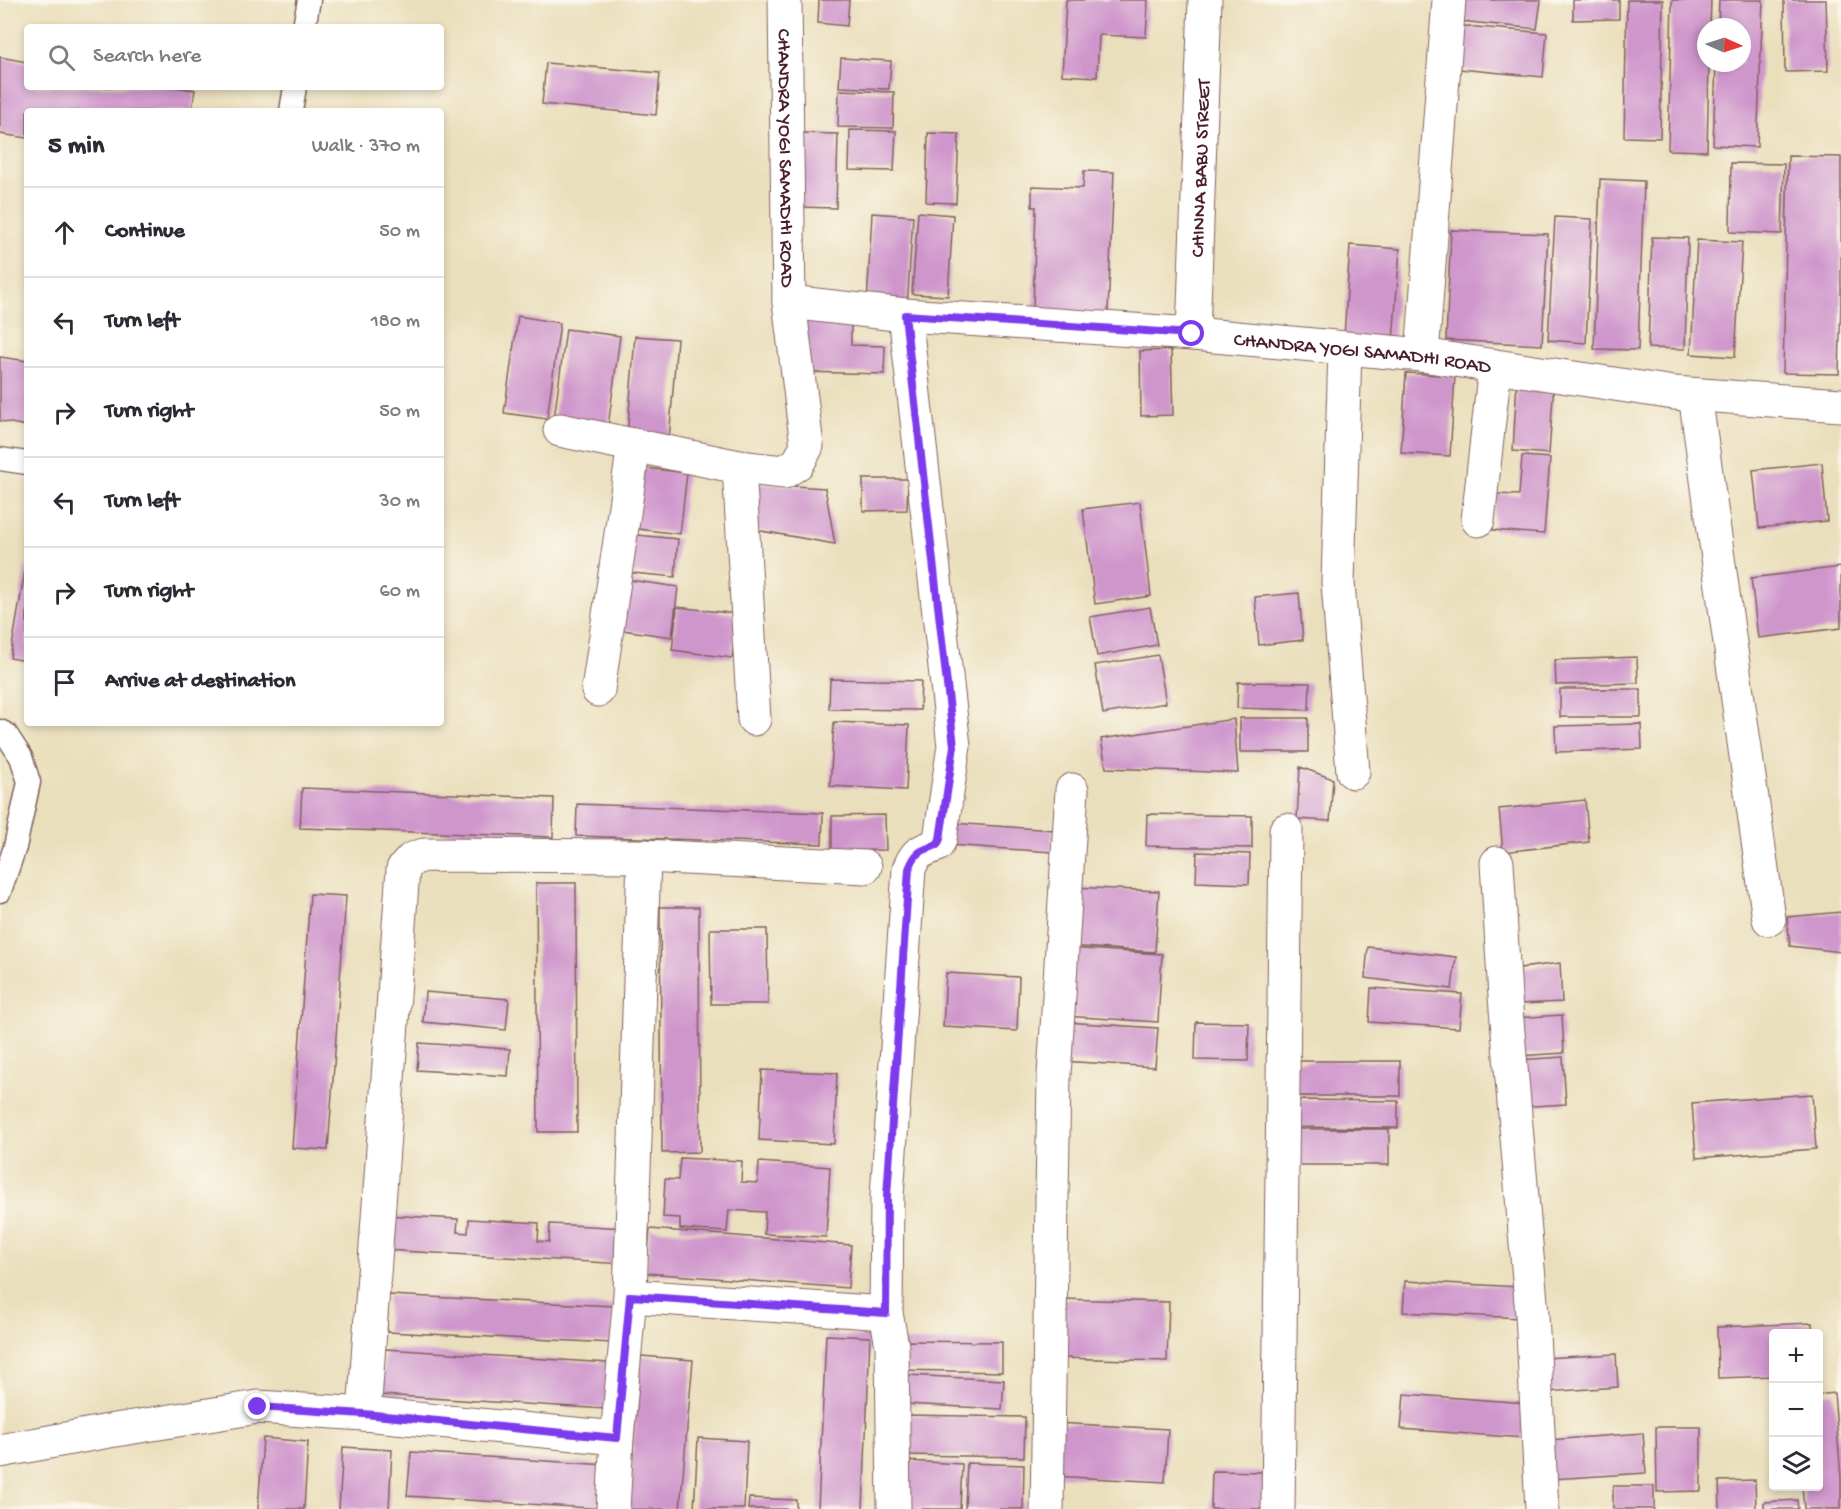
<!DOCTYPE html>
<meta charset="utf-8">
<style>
body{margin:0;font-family:"Gochi Hand",sans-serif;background:#f7f7f7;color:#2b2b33}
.controls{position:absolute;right:18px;bottom:18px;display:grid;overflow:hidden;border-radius:6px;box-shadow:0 3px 9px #0003}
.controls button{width:54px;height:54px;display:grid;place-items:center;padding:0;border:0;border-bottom:2px solid #e1e1e2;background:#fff;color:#2b2b33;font:30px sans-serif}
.compass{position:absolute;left:1697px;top:18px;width:54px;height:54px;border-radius:50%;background:#fff;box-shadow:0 3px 9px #0003;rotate:93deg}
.stop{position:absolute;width:18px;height:18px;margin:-14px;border:4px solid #7c3aed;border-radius:50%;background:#fff}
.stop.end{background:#7c3aed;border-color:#fff;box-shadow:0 2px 6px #0008}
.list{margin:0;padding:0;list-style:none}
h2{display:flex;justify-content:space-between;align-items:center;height:78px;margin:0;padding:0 24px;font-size:26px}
h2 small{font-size:20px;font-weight:400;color:#7c7c81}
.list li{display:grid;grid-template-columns:39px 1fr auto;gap:18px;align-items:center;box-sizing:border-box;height:90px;padding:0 24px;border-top:2px solid #e1e1e2}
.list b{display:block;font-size:22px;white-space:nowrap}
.list em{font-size:20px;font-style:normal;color:#7c7c81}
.icon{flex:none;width:33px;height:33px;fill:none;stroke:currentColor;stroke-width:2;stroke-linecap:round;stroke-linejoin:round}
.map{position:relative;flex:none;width:1841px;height:1509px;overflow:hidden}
.search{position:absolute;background:#fff;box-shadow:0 3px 9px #0003;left:24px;top:24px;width:420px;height:66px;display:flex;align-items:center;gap:15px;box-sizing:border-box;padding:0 21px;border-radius:6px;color:#7c7c81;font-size:22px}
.panel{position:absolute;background:#fff;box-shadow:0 3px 9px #0003;left:24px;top:108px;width:420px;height:618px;border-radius:6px}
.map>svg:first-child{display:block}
.building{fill:#cf96cc}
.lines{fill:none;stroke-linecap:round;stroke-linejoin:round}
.lane-casing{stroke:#82625e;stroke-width:25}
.street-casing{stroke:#82625e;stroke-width:35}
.lane{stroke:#fff;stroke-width:22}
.street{stroke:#fff;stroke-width:33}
.route{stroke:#7c3aed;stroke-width:8}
.labels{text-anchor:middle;stroke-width:4.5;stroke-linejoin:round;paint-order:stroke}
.street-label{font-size:20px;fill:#4a1f2b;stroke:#fbf7ec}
</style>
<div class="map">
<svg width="1841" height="1509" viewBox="0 0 1841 1509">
<rect width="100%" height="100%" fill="#fbf7ec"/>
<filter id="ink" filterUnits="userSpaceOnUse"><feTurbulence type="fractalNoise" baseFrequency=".0167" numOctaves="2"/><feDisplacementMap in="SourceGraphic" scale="12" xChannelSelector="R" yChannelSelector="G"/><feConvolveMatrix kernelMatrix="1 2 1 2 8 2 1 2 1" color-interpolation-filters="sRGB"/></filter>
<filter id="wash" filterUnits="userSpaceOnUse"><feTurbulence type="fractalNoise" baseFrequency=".008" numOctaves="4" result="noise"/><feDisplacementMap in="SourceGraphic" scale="24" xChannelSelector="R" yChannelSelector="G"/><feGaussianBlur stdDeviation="1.35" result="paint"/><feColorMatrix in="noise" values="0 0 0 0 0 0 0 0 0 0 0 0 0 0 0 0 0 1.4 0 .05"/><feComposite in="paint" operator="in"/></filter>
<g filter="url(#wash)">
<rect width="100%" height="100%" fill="#eadfbc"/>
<g id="blocks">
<path class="building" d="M819,0H849L847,26L818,23Z
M1066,0H1148L1146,37L1099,35L1097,77L1062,75Z
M1452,0H1541L1537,29L1450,20Z
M1573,0H1619V19L1573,20Z
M1627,0H1663L1660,138L1624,137Z
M1672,0H1711L1710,27H1706V63H1709L1707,151L1668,150Z
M1719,0H1763L1757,147L1713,145L1716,63H1742V27H1718Z
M1784,0H1826L1828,71L1785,72Z
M1453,25L1547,33L1543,77L1449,68Z
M0,57L27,62V87H175L195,90L192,111H27V138L0,134Z
M841,58L891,61L889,89L839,87Z
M546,63L660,73L656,115L542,104Z
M839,90L894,92L893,128L838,127Z
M850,130L896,131L894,171L849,170Z
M798,133L838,134L836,208L797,207Z
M928,133L959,134L956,203L926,202Z
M1788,156L1841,157V296L1839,374L1783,373Z
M1731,163L1784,164L1782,234L1730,232Z
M1084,171L1114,172L1108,313L1033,310L1036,207H1032V186L1083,188Z
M1600,179L1644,181L1638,350L1594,349Z
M918,212L953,215L948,296L912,294Z
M872,213L913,216L907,307L867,304Z
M1555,217L1592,219L1586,343L1548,340Z
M1451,230L1548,234L1542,345L1446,340Z
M1652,237L1688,238L1685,349L1648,348Z
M1697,240L1742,242L1735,357L1691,354Z
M1350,245L1400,249L1393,341L1344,337Z
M518,316L560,323L547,419L504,413Z
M802,318L851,319V345L885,346L884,374L801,372Z
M566,329L620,336L608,427L554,419Z
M635,336L677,339L669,440L627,437Z
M1171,350L1173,415L1141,416L1140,351Z
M0,357L27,361V426L0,421Z
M1406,373L1455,376L1450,456L1401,453Z
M1517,380L1554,383L1549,454L1513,451Z
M1522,456L1550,458L1544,534L1493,530L1495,494L1519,495Z
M1822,463L1827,521L1759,528L1753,470Z
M637,467L687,473L680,534L630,528Z
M863,479H908L907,510L863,511Z
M747,483L825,488L835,544L750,529Z
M1140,502L1151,596L1095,604L1083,509Z
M626,534L678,539L675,577L622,572Z
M26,565H27V661L10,658Z
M1841,567V628L1758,638L1751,578Z
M622,579L678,587L672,637L615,629Z
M1299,593L1303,640L1259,645L1255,597Z
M677,607L737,614L732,658L672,650Z
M1150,607L1157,645L1097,656L1090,617Z
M1158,655L1166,703L1103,714L1095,665Z
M1637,657L1638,683L1556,685L1555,660Z
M830,679L921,681L920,710L829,709Z
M1238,682L1310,683L1309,710L1237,708Z
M1560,689H1641V717H1560Z
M1240,718H1308V752H1240Z
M1234,719L1238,773L1106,768L1101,739Z
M834,722L909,725L906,790L830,786Z
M1641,724L1642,749L1556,752L1555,726Z
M1300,767L1333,779L1330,821L1297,819Z
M302,788L554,798L553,837L300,828Z
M1585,800L1589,842L1503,852L1499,809Z
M577,804L823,813L822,844L576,836Z
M1147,814L1252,816V848L1146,846Z
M885,815L886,850L832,851V816Z
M951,823L1053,830L1052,852L949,845Z
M1197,852L1250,854L1249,884L1196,882Z
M536,883H576L577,1132H538Z
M1071,887L1159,891L1155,952L1068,946Z
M310,894L346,896L328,1150L292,1148Z
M660,907H699L700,1152L662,1153Z
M1841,912V952L1790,946L1787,917Z
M710,929H767L768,1004H711Z
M1368,947L1456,957L1452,989L1365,978Z
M1068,948L1162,954L1158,1022L1064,1016Z
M1560,963L1562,1002L1520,1004L1512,969Z
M946,973L1019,977L1017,1031L943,1027Z
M1371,988L1462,994L1459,1028L1369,1022Z
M425,992L509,999L506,1030L423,1022Z
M1562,1015L1564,1053L1517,1056L1515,1018Z
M1065,1022L1158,1028L1155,1067L1062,1061Z
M1196,1022L1249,1023L1248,1061L1195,1060Z
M419,1043L510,1049L508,1076L417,1070Z
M1563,1057L1566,1104L1518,1107L1516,1060Z
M1292,1061H1400V1096H1293Z
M762,1070L837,1073L834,1144L759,1140Z
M1812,1094L1816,1149L1696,1158L1692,1103Z
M1295,1100L1398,1101V1128L1295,1127Z
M1288,1129H1389V1165H1288Z
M680,1158L742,1161L741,1182L758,1183L759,1162L830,1167L826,1237L764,1234L765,1212L729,1210L727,1232L680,1229V1218L663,1217L665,1179L678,1180Z
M385,1215L458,1219L457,1232L468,1233L469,1219L539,1223L538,1241L549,1242L550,1224L627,1228L625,1264L384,1250Z
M650,1229L851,1245L848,1288L646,1273Z
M1405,1281L1521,1287L1520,1318L1403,1312Z
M388,1295L614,1306L612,1343L387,1332Z
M1060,1299L1169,1302L1167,1361L1059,1358Z
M1812,1323L1813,1334H1774V1376L1718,1378L1717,1327Z
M826,1335L870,1337L863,1509H818Z
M901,1341L1002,1342V1372L901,1370Z
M385,1349L609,1363L606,1409L382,1395Z
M1616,1354L1618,1387L1546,1392L1544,1358Z
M641,1356L693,1360L680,1509H628Z
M906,1375L1004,1380L1002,1409L905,1404Z
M1834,1393L1841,1477V1509H1804L1802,1486H1818V1395Z
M1404,1394L1526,1403L1524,1438L1401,1429Z
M905,1415L1025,1417L1024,1457L904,1455Z
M1055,1423L1168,1429L1165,1482L1052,1476Z
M1656,1427H1701V1491L1657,1492Z
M1643,1433L1646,1473L1552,1479L1549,1440Z
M263,1438L308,1442L304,1509H258Z
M698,1438L747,1441L744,1509H694Z
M343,1447L392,1450L389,1509H339Z
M411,1452L607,1465L604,1509L407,1496Z
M907,1461L962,1464L960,1509H904Z
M967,1463L1024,1465L1023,1509H965Z
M1212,1471L1267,1472L1266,1509H1211Z
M1755,1480L1756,1509H1720L1719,1481Z
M1613,1486H1654V1509H1613Z
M749,1498L796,1500V1509H748Z
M1797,1500L1798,1509H1764V1502Z"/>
</g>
</g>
<g filter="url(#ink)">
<use href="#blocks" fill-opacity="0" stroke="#82625e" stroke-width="1.5"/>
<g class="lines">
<g class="lane-casing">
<path id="lane" d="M304,27L309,0
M291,111L295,87
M0,459L27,463
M0,731L6,734L21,757L29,782L15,847L0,891"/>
</g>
<g class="street-casing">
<g id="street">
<path id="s1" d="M785,0L789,302L905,315L1193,334L1422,355L1674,393L1841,405"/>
<path id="s2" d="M1193,334L1205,0"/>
<path d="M1345,349L1338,583L1353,772"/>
<path d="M1422,355L1449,0"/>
<path d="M1695,395L1769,919"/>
<path d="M560,430L739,467L784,472L798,463L807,446L789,302"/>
<path d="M739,467L754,719"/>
<path d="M1478,520L1495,366"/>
<path d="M598,690L634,445"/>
<path d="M1497,863L1505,997L1532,1314L1542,1509"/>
<path d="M630,1296L886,1313"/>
<path d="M364,1414L617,1438"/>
<path d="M0,1451L109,1431L258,1407L364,1414L403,869L412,859L424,855L644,856L865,867"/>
<path d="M613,1509L617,1438L630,1296L644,856"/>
<path d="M894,1509L892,1346L886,1313L887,1196L909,869C916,851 920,852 937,845L940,839L954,746L905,315"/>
<path d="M1047,1509L1054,1075L1072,790"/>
<path d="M1278,1509L1286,830"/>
</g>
</g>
<use href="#lane" class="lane"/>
<use href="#street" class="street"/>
</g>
</g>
<g class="lines" filter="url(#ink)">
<path class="route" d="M258,1407L364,1414L617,1438L630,1296L886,1313L887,1196L909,869C916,851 920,851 937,845L940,839L954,746L905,315L1192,334"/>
</g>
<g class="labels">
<g class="street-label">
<text dy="7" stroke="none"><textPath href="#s1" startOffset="158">CHANDRA YOGI SAMADHI ROAD</textPath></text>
<text dy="7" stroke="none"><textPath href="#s2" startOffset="166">CHINNA BABU STREET</textPath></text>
<text dy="7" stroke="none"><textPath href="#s1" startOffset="878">CHANDRA YOGI SAMADHI ROAD</textPath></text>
</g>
</g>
</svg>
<div class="controls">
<button>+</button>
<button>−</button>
<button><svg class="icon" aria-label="layers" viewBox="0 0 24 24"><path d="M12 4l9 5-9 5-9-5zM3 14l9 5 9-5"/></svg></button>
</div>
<svg class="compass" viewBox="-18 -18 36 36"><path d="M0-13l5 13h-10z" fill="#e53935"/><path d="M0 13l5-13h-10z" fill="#7c7c81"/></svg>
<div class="stop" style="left:1192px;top:334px"></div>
<div class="stop end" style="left:258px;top:1407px"></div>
<div class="search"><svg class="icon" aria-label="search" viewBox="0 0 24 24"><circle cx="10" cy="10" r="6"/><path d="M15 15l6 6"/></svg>Search here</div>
<section class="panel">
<h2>5 min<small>Walk · 370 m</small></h2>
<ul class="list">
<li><svg class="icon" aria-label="ahead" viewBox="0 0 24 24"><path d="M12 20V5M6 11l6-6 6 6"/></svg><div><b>Continue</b></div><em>50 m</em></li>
<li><svg class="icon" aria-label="left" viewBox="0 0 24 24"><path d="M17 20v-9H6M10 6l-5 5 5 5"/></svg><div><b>Turn left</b></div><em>180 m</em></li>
<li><svg class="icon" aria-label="right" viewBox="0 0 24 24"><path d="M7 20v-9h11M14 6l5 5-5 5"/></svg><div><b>Turn right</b></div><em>50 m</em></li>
<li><svg class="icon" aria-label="left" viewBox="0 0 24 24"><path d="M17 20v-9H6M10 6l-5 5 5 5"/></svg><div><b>Turn left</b></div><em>30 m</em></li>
<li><svg class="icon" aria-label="right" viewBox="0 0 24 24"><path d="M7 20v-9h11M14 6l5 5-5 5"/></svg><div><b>Turn right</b></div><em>60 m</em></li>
<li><svg class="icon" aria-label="arrive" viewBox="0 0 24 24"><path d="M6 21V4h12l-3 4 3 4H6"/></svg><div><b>Arrive at destination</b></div></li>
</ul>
</section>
</div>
